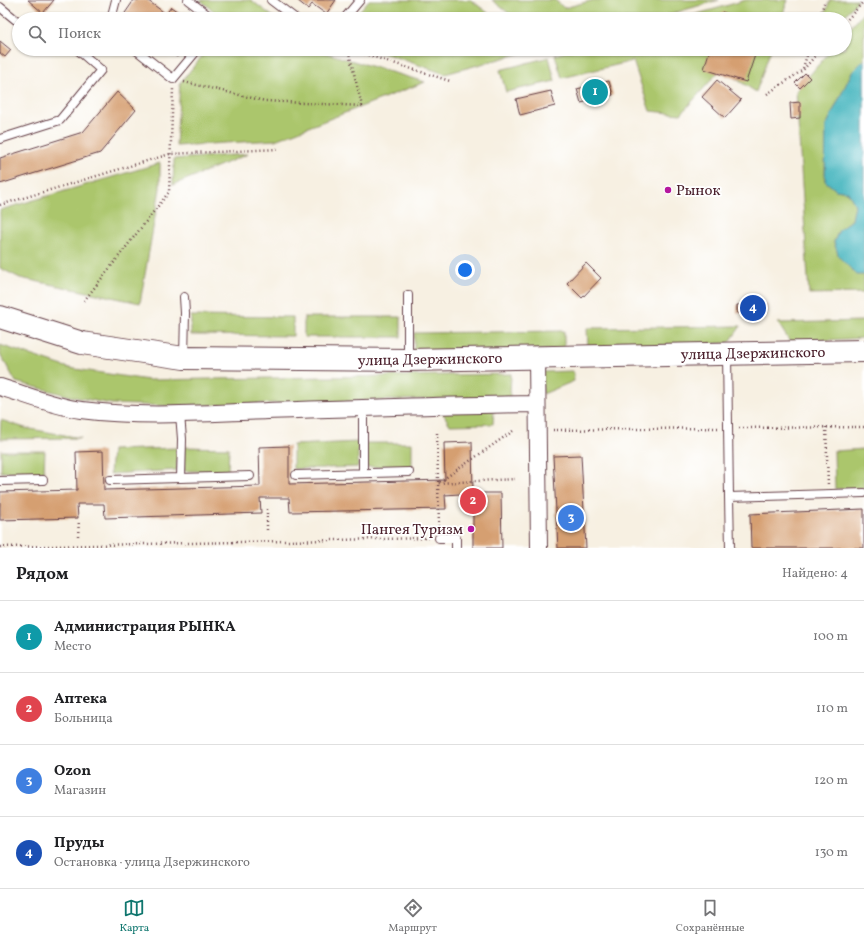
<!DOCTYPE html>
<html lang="ru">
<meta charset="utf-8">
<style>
body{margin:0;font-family:Vollkorn,serif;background:#f6f6f6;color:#202124}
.you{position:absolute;left:465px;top:270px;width:14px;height:14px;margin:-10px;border:3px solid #fff;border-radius:50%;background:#1a73e8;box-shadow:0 0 0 6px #1a73e833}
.badge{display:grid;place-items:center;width:26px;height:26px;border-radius:50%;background:#0f766e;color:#fff;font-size:13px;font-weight:700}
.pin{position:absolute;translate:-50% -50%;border:2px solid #fff;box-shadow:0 1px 4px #0006}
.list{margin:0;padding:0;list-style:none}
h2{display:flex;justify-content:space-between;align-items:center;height:52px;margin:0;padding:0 16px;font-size:17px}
h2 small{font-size:13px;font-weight:400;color:#757577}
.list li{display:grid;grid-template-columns:26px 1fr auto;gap:12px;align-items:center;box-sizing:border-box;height:72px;padding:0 16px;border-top:1px solid #e0e0e0}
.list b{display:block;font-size:15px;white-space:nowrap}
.list p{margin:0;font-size:13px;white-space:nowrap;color:#757577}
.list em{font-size:13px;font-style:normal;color:#757577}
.icon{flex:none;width:22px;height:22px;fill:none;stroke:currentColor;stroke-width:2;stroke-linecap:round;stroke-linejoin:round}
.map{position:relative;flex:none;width:864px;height:548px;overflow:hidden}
.search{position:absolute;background:#fff;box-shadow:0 1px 3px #0004;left:12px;right:12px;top:12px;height:44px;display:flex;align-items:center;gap:10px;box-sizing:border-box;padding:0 14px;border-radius:22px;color:#757577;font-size:15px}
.sheet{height:340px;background:#fff}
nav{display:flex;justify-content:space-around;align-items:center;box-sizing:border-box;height:56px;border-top:1px solid #e0e0e0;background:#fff;font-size:11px;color:#757577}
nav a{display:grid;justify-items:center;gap:2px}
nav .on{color:#0f766e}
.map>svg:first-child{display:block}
.green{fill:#abc66c;stroke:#7a724c}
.water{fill:#47b6bf;stroke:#486a75}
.building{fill:#d59f71}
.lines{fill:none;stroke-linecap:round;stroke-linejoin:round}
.lane-casing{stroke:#643e46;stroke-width:10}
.street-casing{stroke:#643e46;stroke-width:18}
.secondary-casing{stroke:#643e46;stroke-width:24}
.path{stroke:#643e46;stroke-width:2.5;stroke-dasharray:1 3;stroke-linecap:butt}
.lane{stroke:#fff;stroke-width:8}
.street{stroke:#fff;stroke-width:16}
.secondary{stroke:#fff;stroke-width:22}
.poi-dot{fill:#b5179e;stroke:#fff;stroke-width:1.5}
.labels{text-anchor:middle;stroke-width:3.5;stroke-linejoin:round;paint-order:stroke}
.poi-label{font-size:15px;fill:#4a1f2b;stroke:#fff;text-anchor:start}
.street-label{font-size:15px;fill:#4a1f2b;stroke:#fff}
</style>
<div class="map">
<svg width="864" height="548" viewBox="0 0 864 548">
<rect width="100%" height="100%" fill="#fff"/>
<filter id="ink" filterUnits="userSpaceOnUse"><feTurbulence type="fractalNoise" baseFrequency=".025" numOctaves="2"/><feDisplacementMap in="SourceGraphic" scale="8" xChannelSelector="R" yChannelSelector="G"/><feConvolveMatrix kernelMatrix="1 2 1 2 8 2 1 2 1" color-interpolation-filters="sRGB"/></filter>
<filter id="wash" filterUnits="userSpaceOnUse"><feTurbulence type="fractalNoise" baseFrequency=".012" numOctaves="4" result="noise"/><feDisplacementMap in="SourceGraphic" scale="16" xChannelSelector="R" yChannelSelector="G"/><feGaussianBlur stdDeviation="0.9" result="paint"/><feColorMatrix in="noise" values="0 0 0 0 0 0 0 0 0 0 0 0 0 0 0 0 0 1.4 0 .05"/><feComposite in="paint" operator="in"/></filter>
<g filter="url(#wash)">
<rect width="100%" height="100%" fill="#f7f0e2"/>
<path class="green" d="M200,0H251L276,19H224Z
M369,0H471L496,19H352Z
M492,0H555L564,8L594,0H719L653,19H516Z
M746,0H788L781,19H680Z
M830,0H858L842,19H823Z
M864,12V60L852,72L826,126L825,181L836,190L848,192L855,205L852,220L839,230L834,242L839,257L857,274L864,275V293L809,294L796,91L832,49H845V34Z
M208,49H315L319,51L425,82L275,140L176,146L180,83Z
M372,49H536L445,74Z
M575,49H771L756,92L721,69L681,114L650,111L633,61L562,78L555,55Z
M549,57L555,81L506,92L500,70Z
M248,154L173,185L174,159Z
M160,163V188L140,303L20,278L0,268V210Z
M191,316L293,317V336L191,335Z
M304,317H401V337H304Z
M864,321V338L790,342L778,323Z
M741,326L729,343L588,348L587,328Z
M564,331V350L414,352V333Z
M0,345L69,368L148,380L511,374L510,397L169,406L112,404L74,397L16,382L0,354Z
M573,371L574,381L543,394L541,372Z
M441,410H494L493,424L450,425Z
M1,420L25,428L81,438L0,439Z
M358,442V467L293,469V445Z
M365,443H412V467H365Z
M184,447L229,448L228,471H184Z
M177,448V470L110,474L112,450Z
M864,449V488L835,489L834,451Z
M1,451H45L44,472H1Z"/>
<path class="water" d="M864,60V275H857L839,257L834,242L839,230L852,220L855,205L848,192L836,190L825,181L826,126L852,72Z"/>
<g id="blocks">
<path class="building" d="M28,0H54L43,13Z
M134,0H147L166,14L171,7L188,19H121Z
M297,0H336L326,14L312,4L308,9Z
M722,12L744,19H720Z
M0,41L11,50L5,57L0,53Z
M167,49H183L177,57Z
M710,49H757L746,82L704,69Z
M805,73L810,78L800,88L795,83Z
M717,80L741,100L725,118L702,97Z
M609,81L613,95L581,103L577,89Z
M551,91L555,106L520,115L516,99Z
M117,92L136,110L100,153L0,184V158L83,132Z
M800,102V118L791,119L790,103Z
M586,263L601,278L582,298L567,283Z
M737,305H767V313H737Z
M472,442L473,493L445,495L446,509L290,512L289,498H260L261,513L105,518L104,504H77L78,518L0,520V492L77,490L76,452L103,451L104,490L260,486L259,447L289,446V484L445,480L444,443Z
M581,455L586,548H558L553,456Z
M473,493H501L502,548H473Z
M864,509V548H751L750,514Z"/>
</g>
</g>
<g filter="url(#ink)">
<use href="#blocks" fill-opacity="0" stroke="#643e46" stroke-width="1"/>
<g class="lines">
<g class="lane-casing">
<path id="lane" d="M188,0L213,19
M271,0L296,19
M0,7L16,20
M111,19L116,0
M344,19L360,0
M135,49L173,79L198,49
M0,139L60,120L101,70L78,50
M727,354L729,497
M184,358L185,313L184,297
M408,359V295
M180,414L182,439L181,478
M363,473V408
M296,475L409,472
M110,480L250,476
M0,481L43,480
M439,538H456V548
M730,548L729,497L864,493"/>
</g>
<g class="street-casing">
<path id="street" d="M537,357L539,548
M0,387C27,395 53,406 81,410C143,418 206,413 268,411C358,408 447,405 537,404"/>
</g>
<g class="secondary-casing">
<path id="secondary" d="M0,317L82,343L184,358L408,360L864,351"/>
</g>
<path class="path" d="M819,19L825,0
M845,22L864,1
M349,49L450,81
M803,68L809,49
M184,82L265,101L362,106L348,49
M767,94L803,70L821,49
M0,205L170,154L279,149
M84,301L169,192L173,89
M826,427L828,485
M739,428L864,427
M553,430L718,428
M513,431L438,483L515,479
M437,433L439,528
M267,530V509
M78,536L79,520
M0,547L429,538"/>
<use href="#lane" class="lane"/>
<use href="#street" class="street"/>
<use href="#secondary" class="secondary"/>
</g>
</g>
<g class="poi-dot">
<circle cx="668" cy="190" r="4"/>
<circle cx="471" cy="529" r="4"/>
</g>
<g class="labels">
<g class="poi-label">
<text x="676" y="195">Рынок</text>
<text x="463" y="534" text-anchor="end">Пангея Туризм</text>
</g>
<g class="street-label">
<text transform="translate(753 353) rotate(-1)" y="5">улица Дзержинского</text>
<text transform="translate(430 359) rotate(-1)" y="5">улица Дзержинского</text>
</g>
</g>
</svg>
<div class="you"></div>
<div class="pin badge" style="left:595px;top:92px;background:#0f9aa8">1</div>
<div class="pin badge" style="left:473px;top:501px;background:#e0444e">2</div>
<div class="pin badge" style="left:571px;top:518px;background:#3f7fe0">3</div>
<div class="pin badge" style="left:753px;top:308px;background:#1a4fb4">4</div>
<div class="search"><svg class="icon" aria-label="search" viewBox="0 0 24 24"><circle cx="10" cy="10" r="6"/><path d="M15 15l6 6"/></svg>Поиск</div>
</div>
<section class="sheet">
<h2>Рядом<small>Найдено: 4</small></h2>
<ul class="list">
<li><span class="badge" style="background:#0f9aa8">1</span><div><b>Администрация РЫНКА</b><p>Место</p></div><em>100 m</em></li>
<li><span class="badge" style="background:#e0444e">2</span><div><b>Аптека</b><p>Больница</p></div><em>110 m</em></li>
<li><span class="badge" style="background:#3f7fe0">3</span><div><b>Ozon</b><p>Магазин</p></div><em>120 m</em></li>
<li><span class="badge" style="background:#1a4fb4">4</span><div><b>Пруды</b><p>Остановка · улица Дзержинского</p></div><em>130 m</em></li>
</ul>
</section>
<nav>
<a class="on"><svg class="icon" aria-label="map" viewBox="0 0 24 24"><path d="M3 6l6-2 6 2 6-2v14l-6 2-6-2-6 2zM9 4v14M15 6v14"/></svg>Карта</a>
<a><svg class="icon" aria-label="directions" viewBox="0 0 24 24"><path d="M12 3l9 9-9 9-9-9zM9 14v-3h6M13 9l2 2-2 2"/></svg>Маршрут</a>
<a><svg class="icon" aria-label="saved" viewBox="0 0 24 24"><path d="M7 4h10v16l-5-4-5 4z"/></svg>Сохранённые</a>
</nav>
